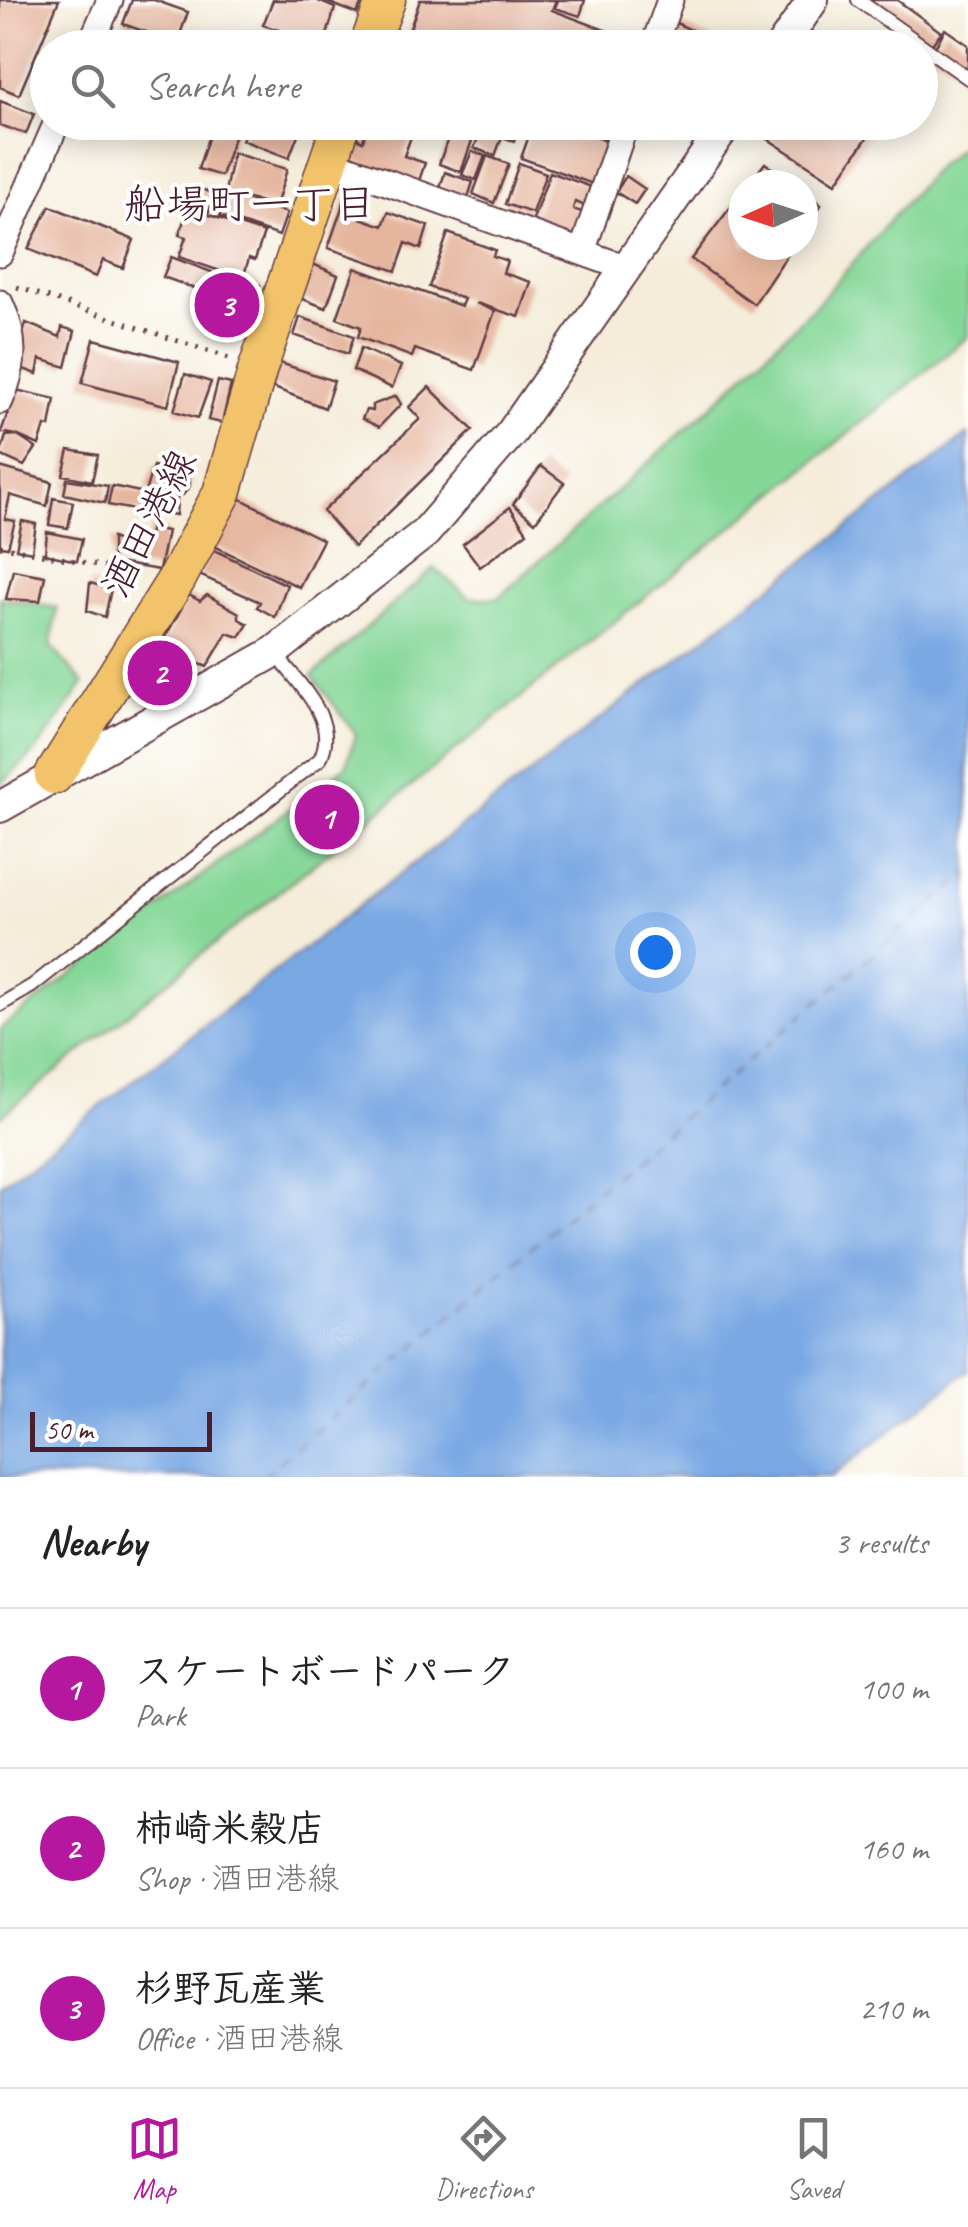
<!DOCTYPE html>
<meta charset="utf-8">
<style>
body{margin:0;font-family:Caveat,"Klee One",sans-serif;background:#f2f2f2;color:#222}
.compass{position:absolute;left:728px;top:170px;width:90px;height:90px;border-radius:50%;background:#fff;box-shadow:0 5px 25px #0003;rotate:267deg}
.scale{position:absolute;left:30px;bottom:25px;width:182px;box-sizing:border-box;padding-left:10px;border:5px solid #4a1f2b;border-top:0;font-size:28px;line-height:35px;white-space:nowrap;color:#4a1f2b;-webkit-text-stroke:8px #fff;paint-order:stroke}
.you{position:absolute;left:655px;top:952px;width:35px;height:35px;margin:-25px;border:8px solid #fff;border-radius:50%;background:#1a73e8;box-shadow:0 0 0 15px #1a73e833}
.badge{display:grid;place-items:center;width:65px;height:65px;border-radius:50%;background:#b5179e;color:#fff;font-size:32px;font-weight:700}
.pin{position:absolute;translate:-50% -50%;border:5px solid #fff;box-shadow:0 2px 10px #0006}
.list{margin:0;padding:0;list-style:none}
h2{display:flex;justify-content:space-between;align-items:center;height:130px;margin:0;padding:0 40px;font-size:42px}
h2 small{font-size:32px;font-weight:400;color:#767676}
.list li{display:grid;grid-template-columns:65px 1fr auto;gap:30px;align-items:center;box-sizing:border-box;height:160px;padding:0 40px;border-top:2px solid #e0e0e0}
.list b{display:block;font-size:38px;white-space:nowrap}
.list p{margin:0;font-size:32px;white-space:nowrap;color:#767676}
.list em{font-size:32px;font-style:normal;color:#767676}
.icon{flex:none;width:55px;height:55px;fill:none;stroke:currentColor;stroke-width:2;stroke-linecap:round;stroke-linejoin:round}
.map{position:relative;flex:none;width:968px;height:1477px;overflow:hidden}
.search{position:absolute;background:#fff;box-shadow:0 5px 25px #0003;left:30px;right:30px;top:30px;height:110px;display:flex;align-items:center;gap:25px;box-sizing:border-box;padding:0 35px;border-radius:55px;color:#767676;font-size:38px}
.sheet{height:610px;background:#fff}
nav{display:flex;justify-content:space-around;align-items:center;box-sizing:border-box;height:140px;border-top:2px solid #e0e0e0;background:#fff;font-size:28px;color:#767676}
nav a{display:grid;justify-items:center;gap:5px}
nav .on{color:#b5179e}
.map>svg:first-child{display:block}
.green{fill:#85d798;stroke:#687b62;stroke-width:2.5}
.water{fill:#79a8e3;stroke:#626487;stroke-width:2.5}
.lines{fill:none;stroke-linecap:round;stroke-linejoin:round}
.ferry{stroke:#5d5675;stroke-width:2.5;stroke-dasharray:12 10;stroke-linecap:butt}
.building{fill:#e5b59e}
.service-casing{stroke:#643e45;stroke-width:16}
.minor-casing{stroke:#643e45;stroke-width:29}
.tertiary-casing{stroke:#643e45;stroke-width:34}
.primary-casing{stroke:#643e45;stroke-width:41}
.path{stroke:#643e45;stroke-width:5;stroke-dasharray:2.5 8;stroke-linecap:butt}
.service{stroke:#fff;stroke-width:12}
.minor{stroke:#fff;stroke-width:25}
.tertiary{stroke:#fff;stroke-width:30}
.primary{stroke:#f2c36a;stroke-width:38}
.labels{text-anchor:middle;stroke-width:8;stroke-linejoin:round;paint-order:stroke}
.street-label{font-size:40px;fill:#4a1f2b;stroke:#fff}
.neighbourhood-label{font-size:42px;fill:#4a1f2b;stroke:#fff}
</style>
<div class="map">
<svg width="968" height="1477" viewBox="0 0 968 1477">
<rect width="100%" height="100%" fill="#fff"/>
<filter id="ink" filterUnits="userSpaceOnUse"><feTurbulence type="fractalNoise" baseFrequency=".01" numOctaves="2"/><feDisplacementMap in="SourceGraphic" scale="20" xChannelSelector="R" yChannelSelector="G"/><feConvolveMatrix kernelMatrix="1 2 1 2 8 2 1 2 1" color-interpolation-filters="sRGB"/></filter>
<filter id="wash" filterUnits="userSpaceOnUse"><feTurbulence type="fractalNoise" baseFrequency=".0048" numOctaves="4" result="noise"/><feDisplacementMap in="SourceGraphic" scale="40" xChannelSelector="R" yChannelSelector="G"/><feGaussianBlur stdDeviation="2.25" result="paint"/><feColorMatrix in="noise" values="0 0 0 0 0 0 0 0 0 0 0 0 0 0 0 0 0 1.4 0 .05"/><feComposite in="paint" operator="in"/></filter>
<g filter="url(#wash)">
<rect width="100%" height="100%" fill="#f5edda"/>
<path class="green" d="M968,141V337L0,1117V1029L346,766L356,734L312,676L434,568L469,598H498L715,403L818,303L936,167Z
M0,598L57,608L51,646L84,684L36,751L0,785Z"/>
<path class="water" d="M968,434V1371L831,1477H0V1184Z"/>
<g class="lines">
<path class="ferry" d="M262,1477L968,873"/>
</g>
<g id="blocks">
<path class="building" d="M0,0H59L19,95L0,87Z
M132,0H154L188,12L177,43L123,24Z
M273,0H316L335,8L324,45L263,25Z
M323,0H363L357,14Z
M420,0H556L552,10L639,43L637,48H403Z
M558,0H585L580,16L555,8Z
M858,0H897L941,32L928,50Z
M674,22L717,42L714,48H663Z
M945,29L968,45V78L932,53Z
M0,101L34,114L26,134L0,125Z
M212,122H239L221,176L198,169L210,132L226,136L209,130Z
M249,122H275L299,132L289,158L242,140Z
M369,122L416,123L404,156L425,163L418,184L344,157L351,136L363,141Z
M464,122H521L514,141L502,137L495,156L474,148L481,131L493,133Z
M534,122H555L609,142L593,184L521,158Z
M768,122H849L869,135L836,183L760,134Z
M453,124L475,132L461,172L439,164Z
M472,151L485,156L476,180L462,175Z
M233,153L287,169L276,206L244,198L287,213L279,236L220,216Z
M487,156L509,164L494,203L473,194Z
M519,163L546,173L532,213L505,204Z
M765,163L794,185H748Z
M445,172L473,182L467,201L439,191Z
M550,172L597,189L591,208L575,202L573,209L590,215L581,240L532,222Z
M626,176L645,189L635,204L616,192Z
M195,187L215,194L209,212L189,205Z
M743,191V245H794L754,304L691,259Z
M803,191L821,205L803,232Z
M347,193L366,199L360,218L383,226L388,212L428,226L421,249L406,243L396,271L328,248Z
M50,206L134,240L123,268L103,260L96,277L28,249Z
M188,208L264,233L255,260L249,258L244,275L235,276L260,285L250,311L227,302L235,276L179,257L186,237L179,235Z
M448,233L495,250L493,256L507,261L503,273L531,282L519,317L476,303L495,311L474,370L415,349L412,357L358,337L361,327L337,318L355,268L461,306L464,299L429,287Z
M171,257L217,274L210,294L163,277Z
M306,261L338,275L326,308L295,296Z
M300,317L354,336L348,354L294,335Z
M26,323L60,337L62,327L75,331L66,367L40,359L37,374L15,366Z
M94,339L179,362L168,406L82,383Z
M361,348L401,366L392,388L353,370Z
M274,361L334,381L325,408L264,384Z
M185,374L211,382L198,418L174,411Z
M218,381L231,384L222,423L208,420Z
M429,387L473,430L354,547L323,511L420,419L409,407Z
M16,390L55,399L50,427L45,426L39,445L16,435L36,448L24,466L0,455L6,436L16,435L1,432Z
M396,396L401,404L379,427L362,419L366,410L372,411V405Z
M69,450L98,455L92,481L63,475Z
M153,466L189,471L190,486L183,495L146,489Z
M541,466L564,483L535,522L513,504Z
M0,467L52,482L47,506L10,495L5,519L15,521L8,547L0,546Z
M67,479L108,486L105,503L64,494Z
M112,486L149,494L145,512L108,505Z
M151,495L177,499L176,515L150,511Z
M237,497L323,540L299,587L212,545Z
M53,498L73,502L68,528L49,525Z
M510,507L527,532L480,567L463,544Z
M22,521L36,524L32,552L16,549Z
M151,528L167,531L159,570L112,562V538L144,552Z
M47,532L82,539L77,561L45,554Z
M212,549L287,585L275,617L257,607L260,602L199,575Z
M13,570L45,576L40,601L6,599Z
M90,583L111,589L105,617L87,611Z
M189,595L200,601L207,595L239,613V619L248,624L240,637L227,633L207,667L200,664L185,682L153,659Z"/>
</g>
</g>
<g filter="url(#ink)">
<use href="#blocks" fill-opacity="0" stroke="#643e45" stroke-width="2.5"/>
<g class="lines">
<g class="service-casing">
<path id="service" d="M858,0L968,78
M0,1005L32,986L320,759C340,720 298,684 276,654"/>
</g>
<g class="minor-casing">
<path id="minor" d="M89,48L110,0
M653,48L670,0
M328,161L623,267
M582,252L626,122
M0,253L57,122
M0,303C16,337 16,365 0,401"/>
</g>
<g class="tertiary-casing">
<path id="tertiary" d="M780,48L813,0
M0,807L274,652L425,533L512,432L728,122"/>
</g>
<g class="primary-casing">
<path id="primary" d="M368,48L386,0
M54,775L176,580L222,493L258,368L342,122"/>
</g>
<path class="path" d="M17,287L229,358
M0,546L143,574"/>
<use href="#service" class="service"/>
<use href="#minor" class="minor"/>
<use href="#tertiary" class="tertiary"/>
<use href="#primary" class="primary"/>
</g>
</g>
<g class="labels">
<g class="street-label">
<text transform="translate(148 523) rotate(-63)" y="14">酒田港線</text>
</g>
<g class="neighbourhood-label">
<text x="250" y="218">船場町一丁目</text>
</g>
</g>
</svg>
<svg class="compass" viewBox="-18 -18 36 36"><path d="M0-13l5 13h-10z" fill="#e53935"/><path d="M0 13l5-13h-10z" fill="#767676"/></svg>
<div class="scale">50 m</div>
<div class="you"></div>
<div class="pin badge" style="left:327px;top:817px">1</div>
<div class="pin badge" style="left:160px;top:673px">2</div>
<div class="pin badge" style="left:227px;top:305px">3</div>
<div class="search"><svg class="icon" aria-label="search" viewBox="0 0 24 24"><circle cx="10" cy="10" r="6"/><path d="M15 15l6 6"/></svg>Search here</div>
</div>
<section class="sheet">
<h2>Nearby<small>3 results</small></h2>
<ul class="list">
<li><span class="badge">1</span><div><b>スケートボードパーク</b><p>Park</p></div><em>100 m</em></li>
<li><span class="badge">2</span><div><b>柿崎米穀店</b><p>Shop · 酒田港線</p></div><em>160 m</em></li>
<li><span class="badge">3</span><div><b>杉野瓦産業</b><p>Office · 酒田港線</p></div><em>210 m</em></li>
</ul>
</section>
<nav>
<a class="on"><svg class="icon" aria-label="map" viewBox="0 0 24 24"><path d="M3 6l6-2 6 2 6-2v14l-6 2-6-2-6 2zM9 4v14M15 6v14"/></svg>Map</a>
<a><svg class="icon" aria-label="directions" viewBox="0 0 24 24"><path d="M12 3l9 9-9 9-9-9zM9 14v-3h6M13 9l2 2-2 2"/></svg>Directions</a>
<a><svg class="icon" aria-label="saved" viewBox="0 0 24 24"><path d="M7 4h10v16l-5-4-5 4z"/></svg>Saved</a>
</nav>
